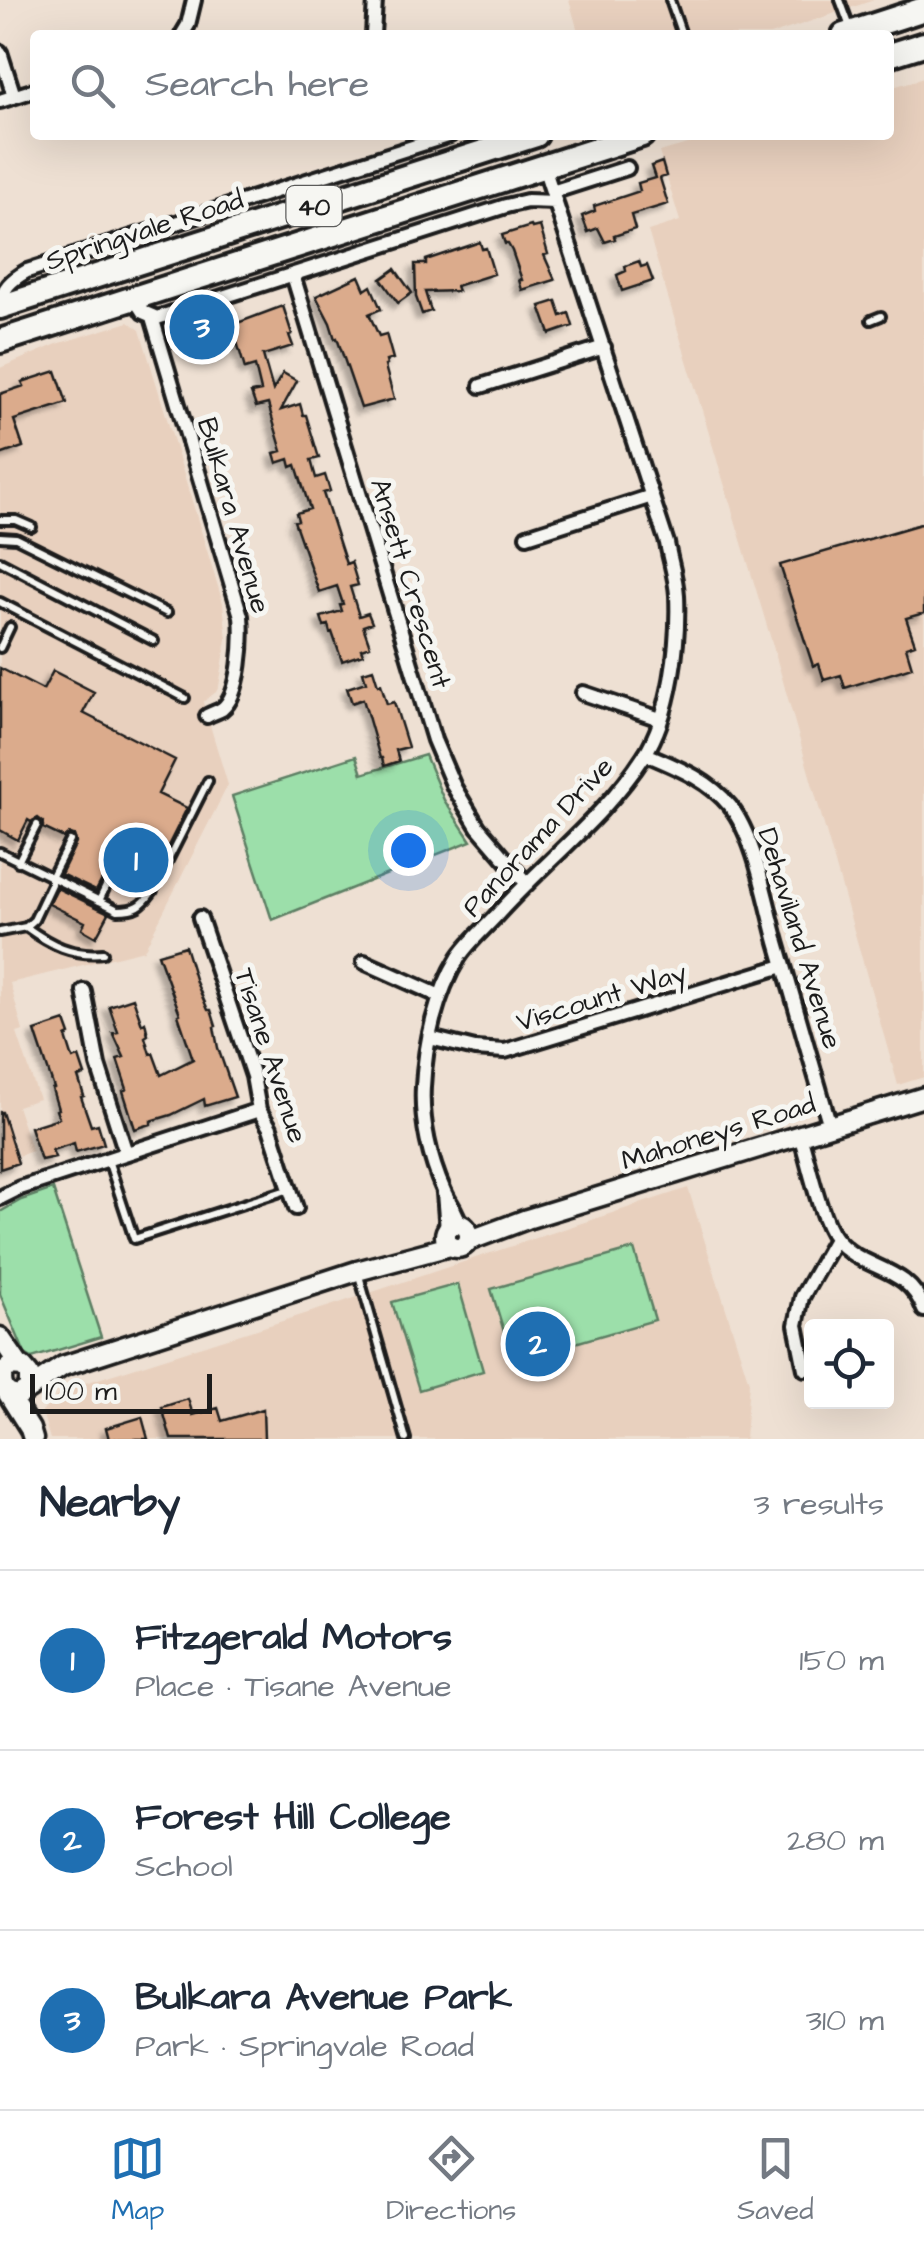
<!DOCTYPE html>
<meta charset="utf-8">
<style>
body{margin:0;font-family:"Architects Daughter",sans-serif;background:#f2f2f3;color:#1f2937}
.controls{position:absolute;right:30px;bottom:30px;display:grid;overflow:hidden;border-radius:10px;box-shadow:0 10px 40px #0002}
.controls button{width:90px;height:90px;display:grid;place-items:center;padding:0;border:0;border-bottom:2px solid #e0e1e3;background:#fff;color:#1f2937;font:50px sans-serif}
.scale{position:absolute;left:30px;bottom:25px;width:182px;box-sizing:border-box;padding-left:10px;border:5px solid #1c1c1c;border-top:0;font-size:28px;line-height:35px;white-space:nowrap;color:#1c1c1c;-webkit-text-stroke:8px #f6f6f2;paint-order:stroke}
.you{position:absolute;left:408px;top:850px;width:35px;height:35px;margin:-25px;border:8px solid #fff;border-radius:50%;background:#1a73e8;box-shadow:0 0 0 15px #1a73e833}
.badge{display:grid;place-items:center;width:65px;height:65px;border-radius:50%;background:#1f6fb2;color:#fff;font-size:32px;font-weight:700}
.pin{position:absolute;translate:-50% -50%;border:5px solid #fff;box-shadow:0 2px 10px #0006}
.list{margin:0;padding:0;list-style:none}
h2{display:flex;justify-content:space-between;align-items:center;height:130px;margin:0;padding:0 40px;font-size:42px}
h2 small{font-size:32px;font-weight:400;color:#747a83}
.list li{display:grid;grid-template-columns:65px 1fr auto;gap:30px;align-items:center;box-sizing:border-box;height:180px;padding:0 40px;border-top:2px solid #e0e1e3}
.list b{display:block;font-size:38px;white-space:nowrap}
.list p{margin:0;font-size:32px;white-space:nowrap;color:#747a83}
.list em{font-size:32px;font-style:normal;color:#747a83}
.icon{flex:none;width:55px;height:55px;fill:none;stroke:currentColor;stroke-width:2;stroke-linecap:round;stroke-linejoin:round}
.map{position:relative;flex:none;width:924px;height:1439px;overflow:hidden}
.search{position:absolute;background:#fff;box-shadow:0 10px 40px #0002;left:30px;right:30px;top:30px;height:110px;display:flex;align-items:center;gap:25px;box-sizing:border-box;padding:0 35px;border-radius:10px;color:#747a83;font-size:38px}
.sheet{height:670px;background:#fff}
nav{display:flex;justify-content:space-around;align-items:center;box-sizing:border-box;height:140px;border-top:2px solid #e0e1e3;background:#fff;font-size:28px;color:#747a83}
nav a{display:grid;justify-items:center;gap:5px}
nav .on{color:#1f6fb2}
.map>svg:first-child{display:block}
.built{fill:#e8d0be}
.green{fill:#9cdfaa;stroke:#5c7e63;stroke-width:2.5}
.building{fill:#dbab8c;stroke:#1c1c1c;stroke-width:2.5;filter:url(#shadow)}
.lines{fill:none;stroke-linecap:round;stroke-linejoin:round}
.lane-casing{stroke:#1c1c1c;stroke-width:14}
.street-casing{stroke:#1c1c1c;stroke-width:20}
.secondary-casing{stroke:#1c1c1c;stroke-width:25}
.highway-casing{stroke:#1c1c1c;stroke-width:30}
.lane{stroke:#f6f6f2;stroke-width:6}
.street{stroke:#f6f6f2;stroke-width:12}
.secondary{stroke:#f6f6f2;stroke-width:18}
.highway{stroke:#f6f6f2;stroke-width:22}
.labels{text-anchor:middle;stroke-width:10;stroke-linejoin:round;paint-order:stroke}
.shield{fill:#f6f6f2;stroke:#5d5d5c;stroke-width:2.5}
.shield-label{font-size:25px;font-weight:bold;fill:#1c1c1c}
.street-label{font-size:28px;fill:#1c1c1c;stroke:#f6f6f2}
</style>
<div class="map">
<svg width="924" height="1439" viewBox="0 0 924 1439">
<defs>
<filter id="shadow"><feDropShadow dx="-5.5" dy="5.5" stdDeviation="2.5" flood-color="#0004"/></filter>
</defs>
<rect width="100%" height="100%" fill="#eee0d3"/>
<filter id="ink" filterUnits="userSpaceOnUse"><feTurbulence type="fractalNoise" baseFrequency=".01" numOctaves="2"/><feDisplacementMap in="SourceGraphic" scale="20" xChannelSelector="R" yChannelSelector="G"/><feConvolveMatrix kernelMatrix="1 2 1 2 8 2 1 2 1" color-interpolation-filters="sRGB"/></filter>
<g filter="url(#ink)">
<path class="built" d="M569,0H874L770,35H579Z
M924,78V1077L898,1085L773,646L648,231L680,221L659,152L719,135H889V88Z
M129,322L140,330L223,603L227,639L219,686L216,692L203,702L228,785L144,950L10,983L23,1031L17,1033L39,1099L17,1106L32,1151L18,1156L3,1111L0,1112V368L57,344Z
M688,1188L749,1382L745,1439H50L42,1412L63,1390L327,1307Z"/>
<path class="green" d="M222,310L227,329L176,345L173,335L178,324Z
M425,755L444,800L471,841L272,920L232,796L356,756L362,774Z
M53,1189L101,1337L32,1358L25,1354L0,1294V1212L21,1200Z
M634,1249L655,1320L513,1361L491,1289Z
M458,1284L483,1371L419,1390L392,1302Z"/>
<path class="building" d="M662,162L666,176L660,178L668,204L631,215L635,229L614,236L615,239L605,242L598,228L588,232L582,216L595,211L594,206L640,191L638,183L655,178L651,166Z
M531,226L532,228L540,226L548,254L544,255L555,280L522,290L519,280H522L512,251L508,244H505L502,235Z
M480,242L482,249L486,248L494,274L456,286L458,291L425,292L431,311L422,314L416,297L415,264H426V260Z
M639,261L641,267L647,265L653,281L622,291L617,275L626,271L625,266Z
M395,269L412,293L398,303L381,279Z
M359,276L365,290L371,286L381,309L369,314L379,336L386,334L393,359L386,361L387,365L385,366L394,399L361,408L337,338L335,339L330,323L316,296Z
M556,301L561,316L569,313L573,326L550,334L540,306Z
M283,306L292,334L289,335L293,346L263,355L273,390L283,373L297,381L281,410L300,404L303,415H306L319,458L311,460L316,478L325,475L330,491L323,493L346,564L351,562L358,585L350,587L359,616L368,613L372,623L363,626L370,646L361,649L363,654L342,661L332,632L330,633L328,625L324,626L321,617L342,611L340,605L343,604L337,586L319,592L294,521L298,520L296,513L310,509L296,465L291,467L289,459L277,463L274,453L282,451L268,404L256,407L251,393L261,391L255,366L245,369L232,325Z
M56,371L67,403L14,420L23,447L0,455V394L24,386L22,382Z
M924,523V613L906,618L915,644L906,647L912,667L845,688L841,675L824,680L819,664L813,666L780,565Z
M0,668L43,690L53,671L94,692L83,713L175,760L158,794L187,808L167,848L152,840L135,873L127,869L120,882L116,880L123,863L118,858L113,859L96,891L61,874L76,843L74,835L69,834L64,838L43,828V822L38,818L31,822L28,820L18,840L0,830Z
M373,669L378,685L381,684L387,704L394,702L408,747L396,750L399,761L384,766L382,758H380L363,699L352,703L347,688L366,682L363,672Z
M57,888L109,913L96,937L82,929L85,922L49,904Z
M185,946L196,982L208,1010H211L216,1026L214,1027L218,1048L235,1097L205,1106L204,1099L171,1115L151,1121V1124L135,1129L123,1091L127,1089L117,1059L124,1057L113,1033L118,1032L109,1006L133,998L142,1024L145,1022L148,1035L145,1037L150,1054L153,1053L161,1075L193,1059L178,1015L180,1014L158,954Z
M65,1021L70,1035L66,1037L73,1059L79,1057L85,1075L78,1077L84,1096L81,1097L91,1126L98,1124L104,1144L76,1152L74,1143L52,1150L55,1157L41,1160L30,1127L59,1118L56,1110L58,1109L52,1089L54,1088L35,1031Z
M0,1112H2L18,1163L0,1169Z
M188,1399L193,1415L218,1408L222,1421L263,1409L264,1439H171L162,1407Z
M142,1417L148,1439H109L106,1428Z"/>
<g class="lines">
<g class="lane-casing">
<path id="lane" d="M670,0L682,35
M840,0L850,27
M871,320L881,316
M0,520H16L32,527
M0,537L16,538L167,613
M0,561L154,641
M0,602L185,698
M0,648L10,627
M0,852L118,910C136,910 142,906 152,892L208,781
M18,862L37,825
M99,901L116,865
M26,927L34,920L51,884V878L70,841
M0,932L26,927C51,945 72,956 103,953
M108,1160L134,1239L290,1189
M358,1272L406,1439"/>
</g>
<g class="street-casing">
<path id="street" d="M182,35L188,25L194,0
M373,35L375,0
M0,52L14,96
M0,101L35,90
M552,192L627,168
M293,275L434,740L454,787L478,827L527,884
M134,298L143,312L157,318L506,206L527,201L556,202
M0,306C2,288 11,280 27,271L450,135
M152,317L241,616C243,639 241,694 222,709C217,712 212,713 207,716
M481,386L604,347
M527,536L652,496
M583,693L660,719
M646,754C676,767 708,779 730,806C755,837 766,902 777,942C794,1003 812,1064 830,1126
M200,918L253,1076L259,1110L270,1128L296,1208
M364,962L440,996
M84,991L98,1065L126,1153
M430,1038L475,1049L505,1051L783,966
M800,1135C808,1160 820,1219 835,1238C860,1271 909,1264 924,1310
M444,1193L447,1230
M0,1198L20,1188L259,1110
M460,1225C457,1211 449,1203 444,1191C430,1160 421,1121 423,1087C425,1044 436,994 459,957C468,943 483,930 495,917C543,863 604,818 644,756C671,715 679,643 677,595C676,578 670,560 667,543L544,167
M805,1369L796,1325L802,1297L835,1239"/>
</g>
<g class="secondary-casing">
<path id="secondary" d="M445 1236a12 12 0 1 1 24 0a12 12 0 1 1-24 0Z
M468,1241L527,1219L924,1097
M0,1337L20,1366
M29,1387V1374L23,1367L10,1366L3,1372C0,1386 5,1397 20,1395L63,1366L357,1271L450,1246
M8,1394L30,1429L33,1439"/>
</g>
<g class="highway-casing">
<path id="highway" d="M844,35L924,9
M889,55L924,44
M0,307L536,135
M0,341L642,135"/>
</g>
<use href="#lane" class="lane"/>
<use href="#street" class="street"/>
<use href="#secondary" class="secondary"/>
<use href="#highway" class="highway"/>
</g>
</g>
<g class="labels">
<rect class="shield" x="286.5" y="186" width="55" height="40" rx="8"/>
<g class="shield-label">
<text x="314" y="215">40</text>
</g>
<g class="street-label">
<text transform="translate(144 229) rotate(-18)" y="10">Springvale Road</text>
<text transform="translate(235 515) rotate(74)" y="10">Bulkara Avenue</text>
<text transform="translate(412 583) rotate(73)" y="10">Ansett Crescent</text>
<text transform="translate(537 836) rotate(-47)" y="10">Panorama Drive</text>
<text transform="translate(801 938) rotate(73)" y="10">Dehaviland Avenue</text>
<text transform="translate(601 996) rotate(-17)" y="10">Viscount Way</text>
<text transform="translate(272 1055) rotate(72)" y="10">Tisane Avenue</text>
<text transform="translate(718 1131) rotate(-17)" y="10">Mahoneys Road</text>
</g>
</g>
</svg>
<div class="controls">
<button><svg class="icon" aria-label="locate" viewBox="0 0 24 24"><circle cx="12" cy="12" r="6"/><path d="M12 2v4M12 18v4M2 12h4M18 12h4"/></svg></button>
</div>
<div class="scale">100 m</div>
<div class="you"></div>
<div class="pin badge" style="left:136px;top:860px">1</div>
<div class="pin badge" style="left:538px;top:1344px">2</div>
<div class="pin badge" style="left:202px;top:327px">3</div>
<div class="search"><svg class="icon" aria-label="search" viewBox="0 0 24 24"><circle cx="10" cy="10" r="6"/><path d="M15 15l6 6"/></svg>Search here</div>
</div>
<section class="sheet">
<h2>Nearby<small>3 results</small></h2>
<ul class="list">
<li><span class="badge">1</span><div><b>Fitzgerald Motors</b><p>Place · Tisane Avenue</p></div><em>150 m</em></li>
<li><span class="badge">2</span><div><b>Forest Hill College</b><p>School</p></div><em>280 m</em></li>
<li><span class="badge">3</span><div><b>Bulkara Avenue Park</b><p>Park · Springvale Road</p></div><em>310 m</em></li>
</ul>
</section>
<nav>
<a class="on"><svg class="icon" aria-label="map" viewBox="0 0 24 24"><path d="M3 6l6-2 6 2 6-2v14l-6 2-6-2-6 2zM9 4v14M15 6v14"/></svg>Map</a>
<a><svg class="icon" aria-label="directions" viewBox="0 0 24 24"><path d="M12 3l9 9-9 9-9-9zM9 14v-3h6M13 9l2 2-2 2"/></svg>Directions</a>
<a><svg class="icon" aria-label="saved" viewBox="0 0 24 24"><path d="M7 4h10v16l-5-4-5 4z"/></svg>Saved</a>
</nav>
